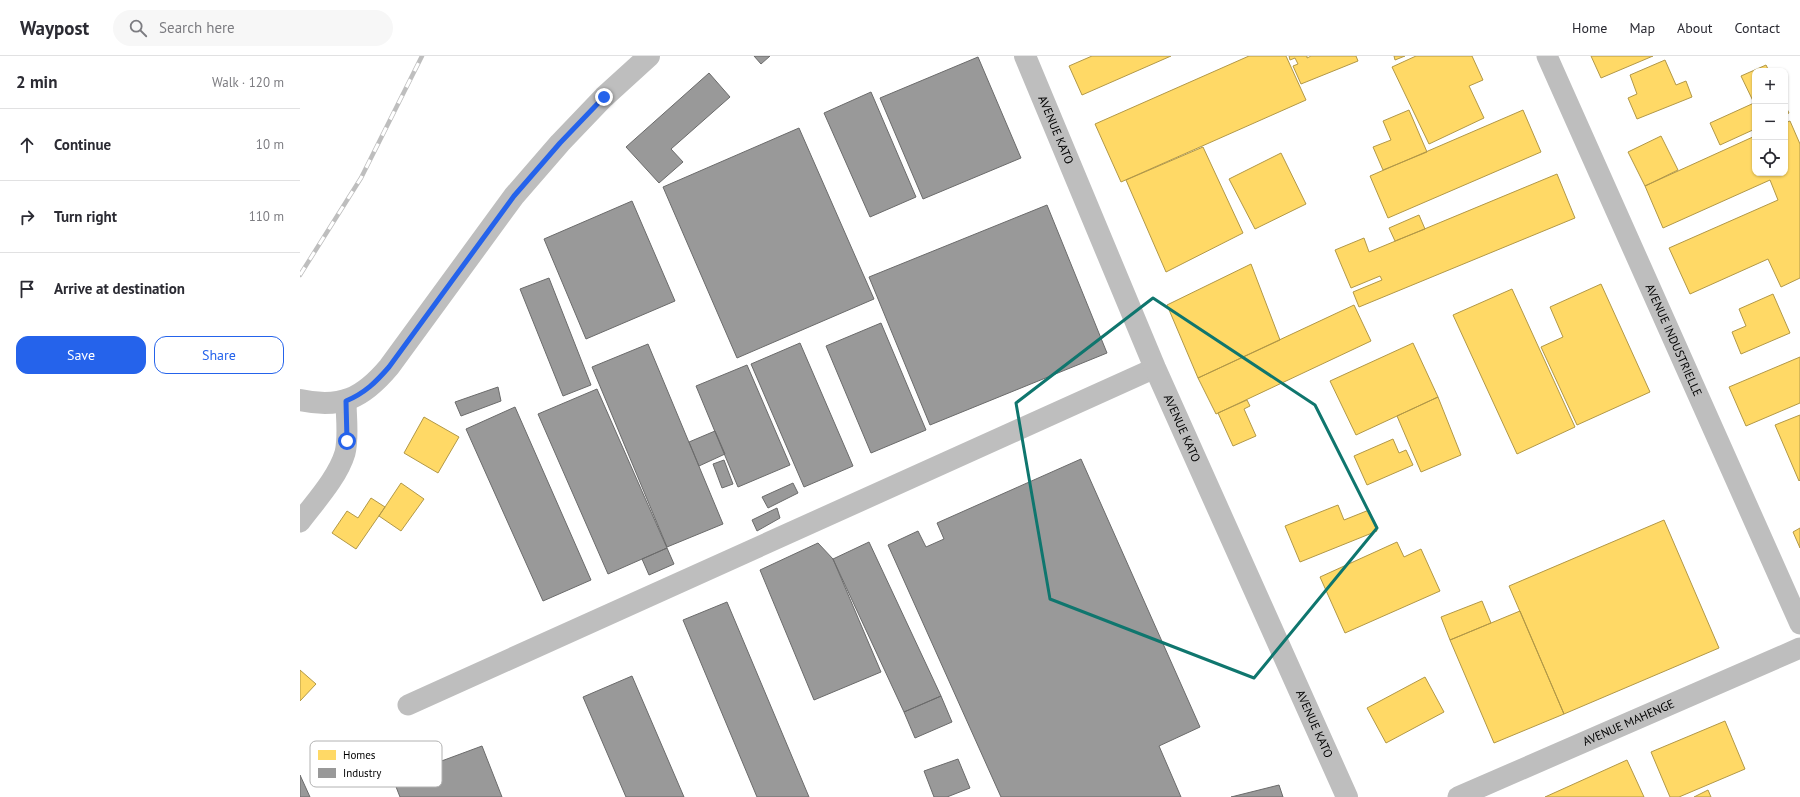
<!DOCTYPE html>
<meta charset="utf-8">
<style>
body{margin:0;font-family:"PT Sans",sans-serif;background:#f7f7f7;color:#2b2b33}
.controls{position:absolute;right:12px;top:12px;display:grid;overflow:hidden;border-radius:8px;box-shadow:0 1px 3px #0004}
.controls button{width:36px;height:36px;display:grid;place-items:center;padding:0;border:0;border-bottom:1px solid #e1e1e2;background:#fff;color:#2b2b33;font:20px sans-serif}
.stop{position:absolute;width:12px;height:12px;margin:-9px;border:3px solid #2563eb;border-radius:50%;background:#fff}
.stop.end{background:#2563eb;border-color:#fff;box-shadow:0 1px 4px #0008}
.list{margin:0;padding:0;list-style:none}
h2{display:flex;justify-content:space-between;align-items:center;height:52px;margin:0;padding:0 16px;font-size:17px}
h2 small{font-size:13px;font-weight:400;color:#7c7c81}
.list li{display:grid;grid-template-columns:26px 1fr auto;gap:12px;align-items:center;box-sizing:border-box;height:72px;padding:0 16px;border-top:1px solid #e1e1e2}
.list b{display:block;font-size:15px;white-space:nowrap}
.list em{font-size:13px;font-style:normal;color:#7c7c81}
.actions{display:flex;gap:8px;padding:12px 16px}
.actions a{flex:1;padding:9px 0;border:1px solid #2563eb;border-radius:12px;text-align:center;font-size:14px;color:#2563eb}
.actions .main{background:#2563eb;color:#fff}
.icon{flex:none;width:22px;height:22px;fill:none;stroke:currentColor;stroke-width:2;stroke-linecap:round;stroke-linejoin:round}
.map{position:relative;flex:none;width:1500px;height:741px;overflow:hidden}
header{display:flex;align-items:center;gap:24px;box-sizing:border-box;height:56px;padding:0 20px;background:#fff;border-bottom:1px solid #e1e1e2}
header strong{font-size:19px}
nav{display:flex;gap:22px;margin-inline-start:auto;font-size:14px}
.search{width:280px;height:36px;background:#f7f7f7;display:flex;align-items:center;gap:10px;box-sizing:border-box;padding:0 14px;border-radius:22px;color:#7c7c81;font-size:15px}
main{display:flex}
aside{flex:1;background:#fff}
.map>svg:first-child{display:block}
.homes{fill:#ffd966;stroke:#b29847}
.industry{fill:#999;stroke:#6b6b6b}
.lines{fill:none;stroke-linecap:round;stroke-linejoin:round}
.minor{stroke:#bebebe;stroke-width:21}
.tertiary{stroke:#bebebe;stroke-width:22}
.rail-casing{stroke:#bebebe;stroke-width:4.5}
.rail{stroke:#fff;stroke-width:3;stroke-dasharray:9;stroke-linecap:butt}
.route{stroke:#2563eb;stroke-width:5}
.marked{fill:none;stroke:#0f766e;stroke-width:3;stroke-linejoin:round}
.labels{text-anchor:middle;stroke-width:4;stroke-linejoin:round;paint-order:stroke}
.street-label{font-size:12px;fill:#000;stroke:#fff}
.key{fill:#fff;stroke:#b2b2b2;stroke-width:1}
.key-label{font-size:11px;fill:#000}
</style>
<header>
<strong>Waypost</strong>
<div class="search"><svg class="icon" aria-label="search" viewBox="0 0 24 24"><circle cx="10" cy="10" r="6"/><path d="M15 15l6 6"/></svg>Search here</div>
<nav><a>Home</a><a>Map</a><a>About</a><a>Contact</a></nav>
</header>
<main>
<aside>
<h2>2 min<small>Walk · 120 m</small></h2>
<ul class="list">
<li><svg class="icon" aria-label="ahead" viewBox="0 0 24 24"><path d="M12 20V5M6 11l6-6 6 6"/></svg><div><b>Continue</b></div><em>10 m</em></li>
<li><svg class="icon" aria-label="right" viewBox="0 0 24 24"><path d="M7 20v-9h11M14 6l5 5-5 5"/></svg><div><b>Turn right</b></div><em>110 m</em></li>
<li><svg class="icon" aria-label="arrive" viewBox="0 0 24 24"><path d="M6 21V4h12l-3 4 3 4H6"/></svg><div><b>Arrive at destination</b></div></li>
</ul>
<div class="actions"><a class="main">Save</a><a>Share</a></div>
</aside>
<div class="map">
<svg width="1500" height="741" viewBox="0 0 1500 741">
<rect width="100%" height="100%" fill="#fff"/>
<path class="homes" d="M792,0H871L782,39L769,10Z
M949,0H986L1006,44L821,126L795,68Z
M989,0H1007V2L1011,0H1056L1058,5L1001,28L993,10L998,8L995,2L990,4Z
M1094,0H1105L1095,4Z
M1116,0H1172L1183,24L1169,30L1184,62L1129,88L1092,11Z
M1291,0H1353L1301,22Z
M1365,4L1376,29L1386,25L1392,41L1337,63L1328,42L1337,38L1330,19Z
M1466,9L1469,15H1455V73L1420,89L1410,67L1454,47L1441,20Z
M1485,49L1489,57L1485,59Z
M1109,54L1127,96L1083,114L1073,91L1091,84L1083,65Z
M1223,54L1241,96L1088,162L1070,120Z
M1490,65L1500,88V222L1481,231L1468,203L1390,238L1369,192L1478,144L1470,124L1363,172L1345,130L1455,80V117H1485V67Z
M1361,80L1378,114L1345,130L1328,96Z
M903,91L943,177L866,216L826,124Z
M981,97L1006,148L955,173L929,123Z
M1257,118L1275,162L1059,251L1053,236L1082,224L1080,220L1051,232L1035,194L1064,182L1069,196Z
M1119,159L1125,173L1095,185L1089,172Z
M951,208L980,284L898,322L867,249Z
M1301,228L1350,336L1277,369L1241,291L1263,281L1250,251Z
M1212,233L1275,371L1217,398L1153,259Z
M1473,238L1490,277L1441,298L1432,276L1446,270L1439,253Z
M1054,249L1071,285L916,358L898,322Z
M1113,287L1138,341L1056,379L1030,325Z
M1500,301V347L1446,370L1429,331Z
M1138,341L1161,399L1121,416L1097,360Z
M947,344L950,350L944,353L956,380L933,390L918,357Z
M1500,359V424L1499,425L1475,369Z
M124,361L159,381L138,417L104,397Z
M1093,383L1099,397L1106,394L1113,409L1067,429L1054,400Z
M101,427L124,443L101,475L79,460Z
M71,442L85,451L56,493L32,477L47,455L58,462Z
M1038,449L1044,464L1069,454L1077,475L1000,506L985,470Z
M1364,464L1419,592L1264,658L1209,530Z
M1500,472V492L1493,476Z
M1097,486L1104,501L1121,493L1140,535L1045,577L1020,521Z
M1182,545L1191,567L1150,584L1141,561Z
M1220,555L1264,658L1194,687L1150,584Z
M0,614L16,628L0,645Z
M1125,621L1144,656L1086,687L1067,652Z
M1425,665L1445,713L1379,741H1370L1351,696Z
M1327,704L1344,741H1245Z
M1408,734L1411,741H1394Z"/>
<path class="industry" d="M454,0H470L461,8Z
M678,1L721,102L623,143L580,42Z
M409,17L430,41L371,93L383,106L359,127L326,91Z
M571,36L616,141L570,161L524,57Z
M499,72L574,243L437,302L363,131Z
M332,145L375,245L286,283L244,183Z
M747,149L807,297L630,369L569,221Z
M249,222L291,329L263,340L220,233Z
M581,267L626,374L571,397L526,290Z
M500,287L553,410L504,431L451,308Z
M348,288L423,468L367,491L292,311Z
M447,309L490,409L438,431L396,330Z
M198,331L201,345L161,360L155,346Z
M297,333L367,492L308,518L238,358Z
M215,351L291,524L243,545L166,373Z
M415,375L425,398L399,410L389,386Z
M781,403L900,671L859,690L881,741H701L588,489L618,475L626,491L644,483L637,467Z
M424,404L433,428L422,432L413,408Z
M493,427L498,437L468,452L462,441Z
M477,452L480,462L457,475L452,464Z
M569,486L641,640L604,656L533,503Z
M518,487L533,503L581,616L514,644L460,514Z
M367,492L374,508L349,519L342,503Z
M427,546L509,741H457L383,564Z
M332,620L384,741H326L283,641Z
M641,640L652,666L615,682L604,656Z
M182,690L202,741H100L93,723Z
M658,703L670,732L647,741H634L624,715Z
M0,719L10,741H0Z
M979,729L983,741H931Z"/>
<g class="lines">
<g class="minor">
<path id="s1" d="M1247,0L1500,568"/>
<path d="M0,466C15,446 38,421 45,397C49,381 46,361 46,345"/>
<path d="M108,649L855,312"/>
<path id="s2" d="M1158,741L1500,592"/>
</g>
<g class="tertiary">
<path id="s3" d="M725,0L855,312L1047,741"/>
<path d="M0,344C41,353 63,342 89,311L214,140L260,87L304,41L349,0"/>
</g>
<g class="rail-casing">
<path id="rail" d="M0,219L61,122L122,0"/>
</g>
<use href="#rail" class="rail"/>
</g>
<g class="lines">
<path class="route" d="M47,385L46,345C65,337 76,326 89,311L214,140L260,87L304,41"/>
</g>
<path class="marked" d="M853,242L1015,349L1077,472L954,622L750,543L716,347Z"/>
<g class="labels">
<g class="street-label">
<text dy="4" stroke="none"><textPath href="#s3" startOffset="80">AVENUE KATO</textPath></text>
<text dy="4" stroke="none"><textPath href="#s1" startOffset="311">AVENUE INDUSTRIELLE</textPath></text>
<text dy="4" stroke="none"><textPath href="#s3" startOffset="404">AVENUE KATO</textPath></text>
<text dy="4" stroke="none"><textPath href="#s2" startOffset="186">AVENUE MAHENGE</textPath></text>
<text dy="4" stroke="none"><textPath href="#s3" startOffset="728">AVENUE KATO</textPath></text>
</g>
</g>
<rect x="10" y="685" width="132" height="46" rx="6" class="key"/>
<rect x="18" y="694" width="18" height="10" fill="#ffd966"/>
<rect x="18" y="712" width="18" height="10" fill="#999"/>
<g class="key-label">
<text x="43" y="703">Homes</text>
<text x="43" y="721">Industry</text>
</g>
</svg>
<div class="controls">
<button>+</button>
<button>−</button>
<button><svg class="icon" aria-label="locate" viewBox="0 0 24 24"><circle cx="12" cy="12" r="6"/><path d="M12 2v4M12 18v4M2 12h4M18 12h4"/></svg></button>
</div>
<div class="stop" style="left:47px;top:385px"></div>
<div class="stop end" style="left:304px;top:41px"></div>
</div>
</main>
